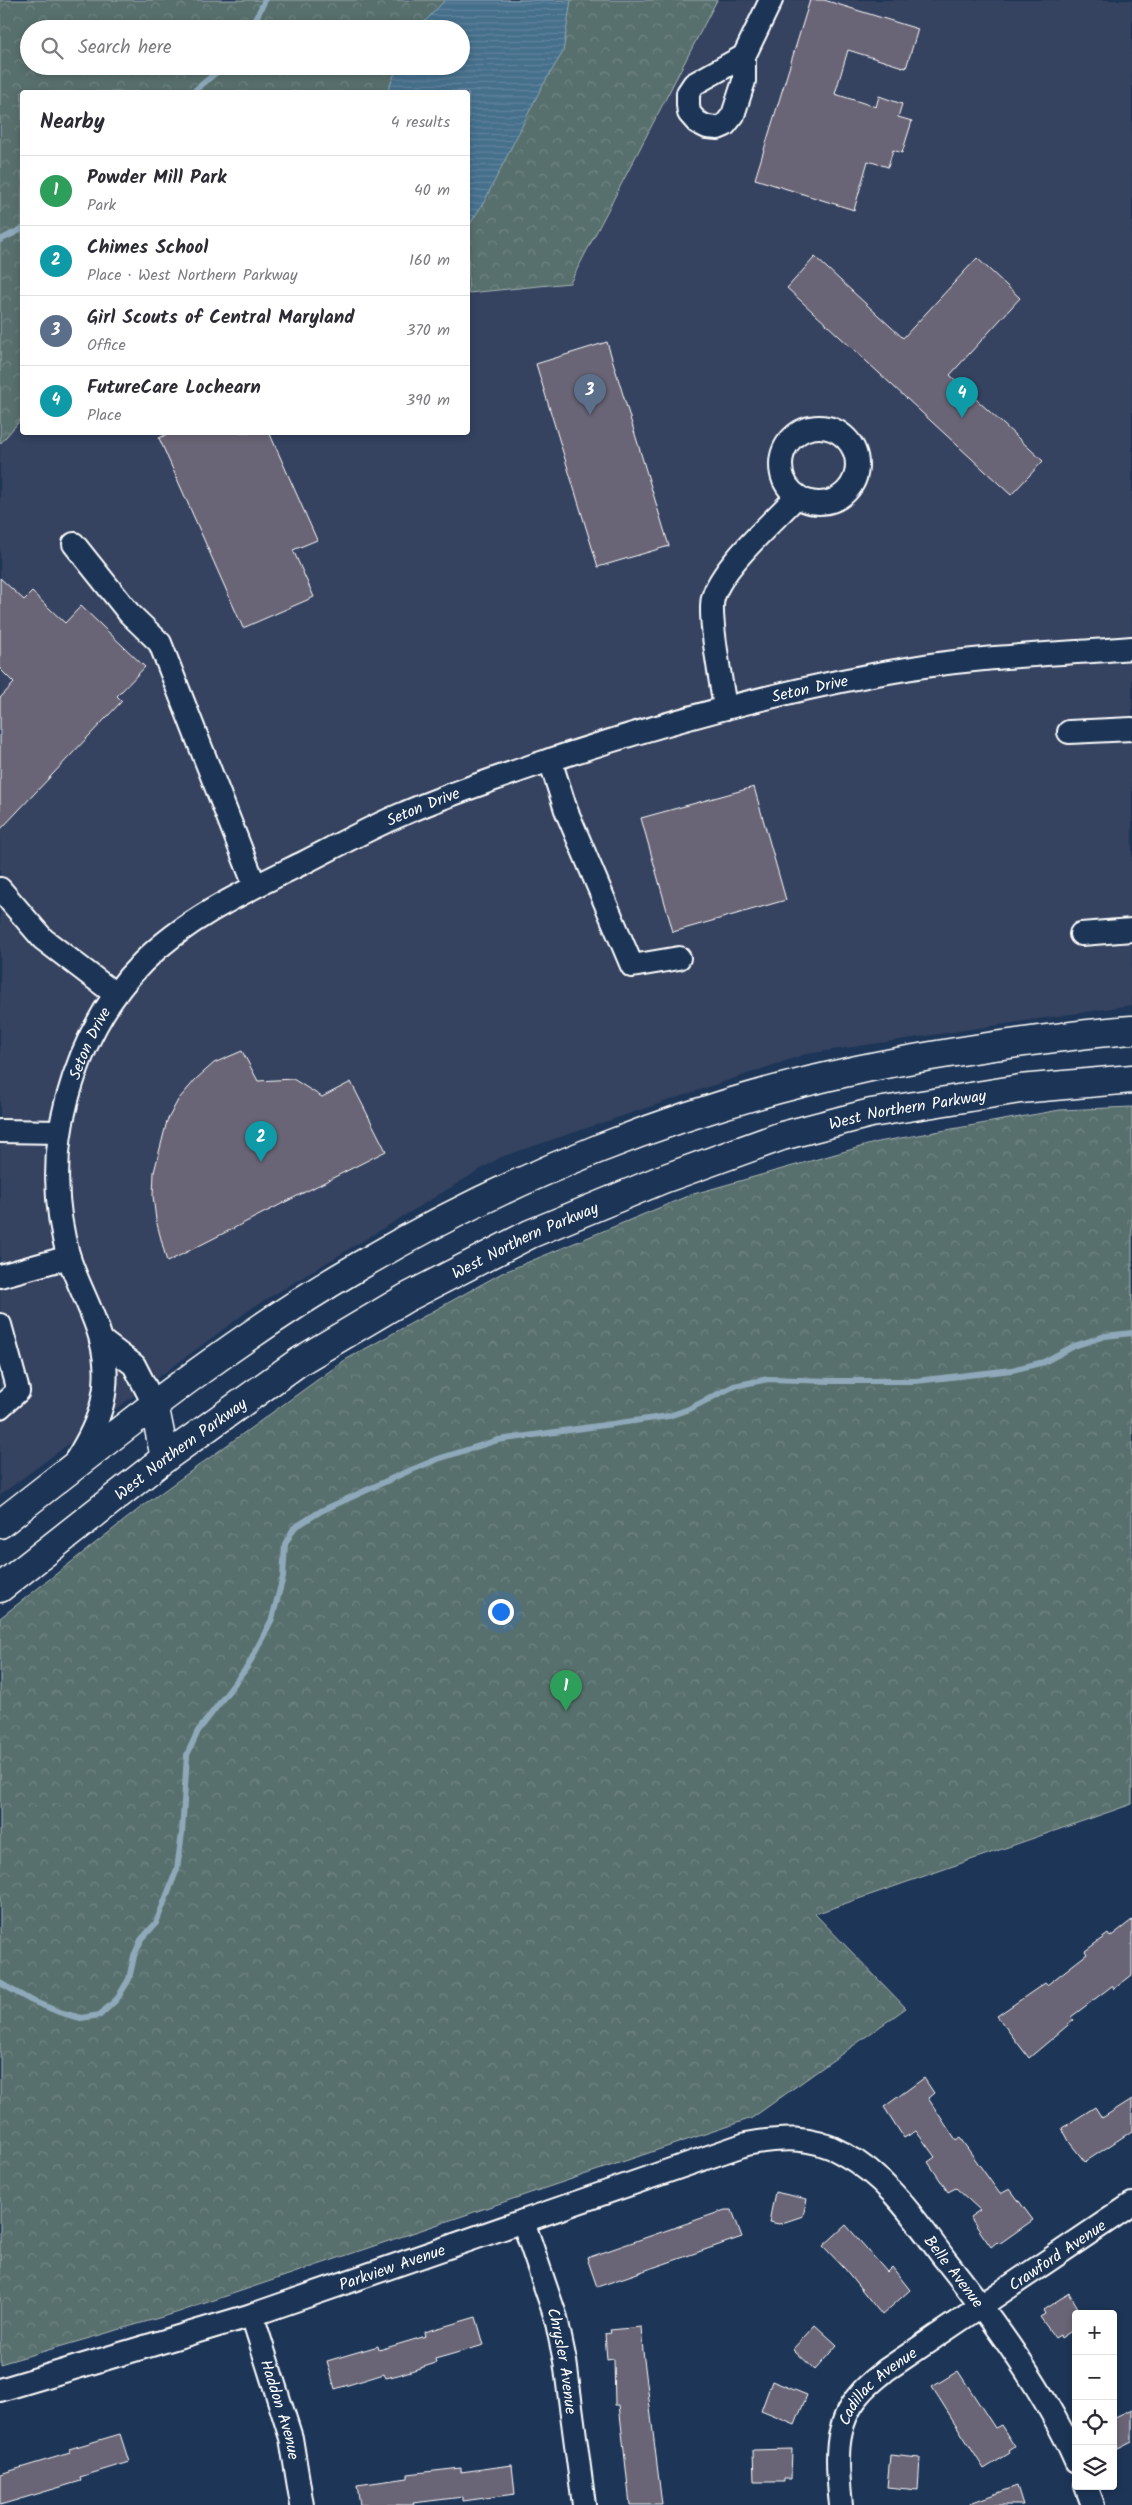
<!DOCTYPE html>
<meta charset="utf-8">
<style>
body{margin:0;font-family:Kalam,sans-serif;background:#f7f7f7;color:#2b2b33}
.controls{position:absolute;right:15px;bottom:15px;display:grid;overflow:hidden;border-radius:5px;box-shadow:0 2px 8px #0003}
.controls button{width:45px;height:45px;display:grid;place-items:center;padding:0;border:0;border-bottom:1px solid #e1e1e2;background:#fff;color:#2b2b33;font:25px sans-serif}
.you{position:absolute;left:500px;top:1611px;width:18px;height:18px;margin:-12px;border:4px solid #fff;border-radius:50%;background:#1a73e8;box-shadow:0 0 0 8px #1a73e833}
.badge{display:grid;place-items:center;width:32px;height:32px;border-radius:50%;background:#b45309;color:#fff;font-size:16px;font-weight:700}
.pin{position:absolute;translate:-50% -41px;filter:drop-shadow(0 1px 2px #0008)}
.pin::after{content:'';position:absolute;top:26px;width:18px;height:15px;background:inherit;clip-path:polygon(0 0,100% 0,50% 100%)}
.list{margin:0;padding:0;list-style:none}
h2{display:flex;justify-content:space-between;align-items:center;height:65px;margin:0;padding:0 20px;font-size:21px}
h2 small{font-size:16px;font-weight:400;color:#7c7c81}
.list li{display:grid;grid-template-columns:32px 1fr auto;gap:15px;align-items:center;box-sizing:border-box;height:70px;padding:0 20px;border-top:1px solid #e1e1e2}
.list b{display:block;font-size:19px;white-space:nowrap}
.list p{margin:0;font-size:16px;white-space:nowrap;color:#7c7c81}
.list em{font-size:16px;font-style:normal;color:#7c7c81}
.icon{flex:none;width:28px;height:28px;fill:none;stroke:currentColor;stroke-width:2;stroke-linecap:round;stroke-linejoin:round}
.map{position:relative;flex:none;width:1132px;height:2505px;overflow:hidden}
.search{position:absolute;background:#fff;box-shadow:0 2px 8px #0003;left:20px;top:20px;width:450px;height:55px;display:flex;align-items:center;gap:12px;box-sizing:border-box;padding:0 18px;border-radius:28px;color:#7c7c81;font-size:19px}
.panel{position:absolute;background:#fff;box-shadow:0 2px 8px #0003;left:20px;top:90px;width:450px;height:345px;border-radius:5px}
.map>svg:first-child{display:block}
.built{fill:#344360}
.forest{fill:url(#forest-crowns);stroke:#acb8b6;fill-rule:evenodd}
.water{fill:url(#water-rules);stroke:#8fa9ba}
.lines{fill:none;stroke-linecap:round;stroke-linejoin:round}
.stream{stroke:#8fa9ba;stroke-width:6}
.building{fill:#6a6576;stroke:#fff}
.minor-casing{stroke:#fff;stroke-width:26}
.major-casing{stroke:#fff;stroke-width:31}
.minor{stroke:#1d3557;stroke-width:22}
.major{stroke:#1d3557;stroke-width:28}
.labels{text-anchor:middle;stroke-width:5;stroke-linejoin:round;paint-order:stroke}
.street-label{font-size:16px;fill:#fff;stroke:#1d3557}
</style>
<div class="map">
<svg width="1132" height="2505" viewBox="0 0 1132 2505">
<defs>
<pattern id="forest-crowns" width="20" height="18" patternUnits="userSpaceOnUse" patternTransform="scale(1.25)"><rect width="20" height="18" fill="#58706d"/><path d="M2 6a3 3 0 1 1 6 0M12 15a3 3 0 1 1 6 0" fill="none" stroke="#718583"/></pattern>
<pattern id="water-rules" width="6" height="5" patternUnits="userSpaceOnUse" patternTransform="scale(1.25)"><rect width="6" height="5" fill="#456f8c"/><path d="M0 2.5h6" fill="none" stroke="#61859d"/></pattern>
</defs>
<rect width="100%" height="100%" fill="#1d3557"/>
<filter id="ink" filterUnits="userSpaceOnUse"><feTurbulence type="fractalNoise" baseFrequency=".02" numOctaves="2"/><feDisplacementMap in="SourceGraphic" scale="10" xChannelSelector="R" yChannelSelector="G"/><feConvolveMatrix kernelMatrix="1 2 1 2 8 2 1 2 1" color-interpolation-filters="sRGB"/></filter>
<g filter="url(#ink)">
<path class="built" d="M717,0H1132V1005L806,1054L501,1157L252,1308L0,1495V444L22,418V432H468V293L570,283Z"/>
<path class="forest" d="M0,0H717L570,283L468,293V92H22V418L0,444ZM29,29H461V66H29Z
M1132,1107V1804L815,1914L906,2008L752,2118L176,2313L0,2364V1618L144,1505L345,1360L502,1273L690,1195L878,1142L1060,1110Z"/>
<path class="water" d="M445,0H571L563,52L540,90L484,202L468,227V92H387L398,66H461V29H418Z"/>
<g class="lines">
<path class="stream" d="M251,29L265,0
M193,92L224,66
M0,240L22,229
M0,1983L30,2000L59,2012L81,2018L100,2015L117,1999L129,1979L134,1956L141,1940L156,1923L177,1869L182,1833L187,1755L198,1731L248,1666L272,1619L283,1577L285,1544L294,1528L321,1511L404,1473L438,1459L498,1440L669,1416L689,1409L734,1386L768,1379L831,1381H916L1012,1370L1044,1362L1074,1346L1105,1336L1132,1333"/>
</g>
<path class="building" d="M810,0H824L918,29L906,68L848,50L835,94L876,107L879,96L902,104L898,117L912,121L902,153L893,150L888,167L868,161L854,210L755,179Z
M815,257L903,338L977,258L1020,298L950,375L1043,461L1011,495L787,288Z
M607,342L669,546L598,567L536,364Z
M172,432H269L317,540L293,550L314,597L243,628L159,438Z
M0,578L24,600L32,592L65,623L81,606L145,667L117,696L122,701L0,830V698L14,683L0,669Z
M754,787L786,900L673,932L641,818Z
M242,1051L258,1081L293,1079L322,1097L351,1082L386,1151L167,1262L156,1220L153,1196L154,1172L167,1121L178,1100L196,1079L214,1063Z
M1132,1920V1975L1114,1989L1112,1986L1071,2017L1074,2020L1029,2058L997,2016L1045,1983L1047,1985L1087,1954L1085,1951L1108,1934L1110,1937Z
M924,2078L934,2093L928,2098L956,2141L960,2138L1000,2194L1010,2189L1033,2220L999,2244L997,2242L991,2247L970,2217L980,2210L956,2188L948,2192L928,2162L935,2157L916,2131L904,2138L884,2107Z
M1132,2099V2131L1085,2162L1070,2143L1062,2128L1095,2107L1102,2118Z
M775,2192L807,2199L803,2216L779,2224L769,2222Z
M725,2210H732L742,2237L597,2287L587,2258Z
M846,2225L887,2272L892,2267L910,2290L882,2315L845,2269L823,2246Z
M1069,2293L1082,2314H1076V2328L1061,2338L1060,2335L1055,2338L1040,2317L1045,2314L1043,2310Z
M476,2317L484,2345L435,2359L436,2363L398,2375L386,2378L384,2374L335,2389L327,2361L378,2346L379,2350L426,2336L425,2332Z
M815,2325L837,2345L815,2370L793,2349Z
M641,2327L643,2351L662,2505H630L619,2405H615L614,2359L607,2360L605,2334L611,2333L610,2330Z
M958,2371L995,2428L1001,2425L1015,2447L1009,2451L1010,2453L984,2469L932,2387Z
M772,2381L807,2395L795,2425L761,2411Z
M1132,2409V2441L1118,2448L1113,2437V2418Z
M120,2434L129,2462L80,2477L81,2481L0,2505V2474L70,2453L69,2449Z
M792,2449L791,2479H784V2482H754L753,2450Z
M890,2455L920,2458L918,2490L887,2487Z
M512,2465L515,2494L463,2501V2497L413,2503L414,2505H360L357,2485L408,2478V2474L461,2468V2472Z
M1017,2486L1023,2505H971L970,2503Z"/>
<g class="lines">
<g class="minor-casing">
<g id="minor">
<path d="M744,56L694,84L688,93V105L689,113L697,122L707,127L718,128L725,125L733,115L744,81V56L771,0"/>
<circle cx="819" cy="465" r="38"/>
<path d="M74,544L129,613L160,643L255,886"/>
<path d="M725,708C722,685 708,617 713,598C721,567 774,521 797,496"/>
<path d="M1069,732L1132,729"/>
<path d="M550,760L566,810L632,966L679,958"/>
<path d="M0,889L43,939L115,994"/>
<path d="M1081,934L1132,930"/>
<path d="M0,1131L60,1132"/>
<path d="M0,1276L69,1257"/>
<path d="M0,1325L18,1391L0,1407"/>
<path d="M101,1340L134,1365L154,1404"/>
<path id="s1" d="M76,1460C101,1421 113,1386 101,1340C94,1312 78,1286 69,1258C54,1207 53,1151 67,1100C81,1048 104,1001 143,962C188,917 248,890 305,862C338,845 371,827 405,813C446,795 489,781 532,766C658,724 787,688 918,667C988,656 1061,654 1132,648"/>
<path id="s2" d="M523,2221L556,2318L565,2361L584,2505"/>
<path id="s3" d="M252,2315L291,2438L302,2505"/>
<path id="s4" d="M0,2390L252,2315L746,2144C780,2138 811,2135 842,2153C887,2177 914,2218 944,2258C991,2317 1046,2392 1076,2461"/>
<path d="M1086,2486L1093,2505"/>
<path id="s5" d="M841,2505C837,2467 832,2425 860,2394C867,2385 877,2378 886,2370L1132,2204"/>
</g>
</g>
<g class="major-casing">
<g id="major">
<path d="M154,1404L165,1458"/>
<path d="M0,1524C116,1434 231,1340 359,1266C512,1176 683,1107 857,1070C902,1060 948,1053 994,1046C1040,1040 1086,1033 1132,1030"/>
<path id="s6" d="M0,1588L165,1458L300,1361L406,1298L530,1234L663,1179L782,1136L871,1113L1020,1089L1132,1079"/>
</g>
</g>
<use href="#minor" class="minor"/>
<use href="#major" class="major"/>
</g>
</g>
<g class="labels">
<g class="street-label">
<text dy="6" stroke="none"><textPath href="#s1" startOffset="1261">Seton Drive</textPath></text>
<text dy="6" stroke="none"><textPath href="#s1" startOffset="856">Seton Drive</textPath></text>
<text dy="6" stroke="none"><textPath href="#s1" startOffset="436">Seton Drive</textPath></text>
<text dy="6" stroke="none"><textPath href="#s6" startOffset="1038">West Northern Parkway</textPath></text>
<text dy="6" stroke="none"><textPath href="#s6" startOffset="632">West Northern Parkway</textPath></text>
<text dy="6" stroke="none"><textPath href="#s6" startOffset="228">West Northern Parkway</textPath></text>
<text dy="6" stroke="none"><textPath href="#s5" startOffset="358">Crawford Avenue</textPath></text>
<text dy="6" stroke="none"><textPath href="#s4" startOffset="411">Parkview Avenue</textPath></text>
<text dy="6" stroke="none"><textPath href="#s4" startOffset="1049">Belle Avenue</textPath></text>
<text dy="6" stroke="none"><textPath href="#s2" startOffset="146">Chrysler Avenue</textPath></text>
<text dy="6" stroke="none"><textPath href="#s5" startOffset="134">Cadillac Avenue</textPath></text>
<text dy="6" stroke="none"><textPath href="#s3" startOffset="99">Haddon Avenue</textPath></text>
</g>
</g>
</svg>
<div class="controls">
<button>+</button>
<button>−</button>
<button><svg class="icon" aria-label="locate" viewBox="0 0 24 24"><circle cx="12" cy="12" r="6"/><path d="M12 2v4M12 18v4M2 12h4M18 12h4"/></svg></button>
<button><svg class="icon" aria-label="layers" viewBox="0 0 24 24"><path d="M12 4l9 5-9 5-9-5zM3 14l9 5 9-5"/></svg></button>
</div>
<div class="you"></div>
<div class="pin badge" style="left:566px;top:1711px;background:#2e9e5b">1</div>
<div class="pin badge" style="left:261px;top:1162px;background:#0f9aa8">2</div>
<div class="pin badge" style="left:590px;top:415px;background:#5c6f8a">3</div>
<div class="pin badge" style="left:962px;top:418px;background:#0f9aa8">4</div>
<div class="search"><svg class="icon" aria-label="search" viewBox="0 0 24 24"><circle cx="10" cy="10" r="6"/><path d="M15 15l6 6"/></svg>Search here</div>
<section class="panel">
<h2>Nearby<small>4 results</small></h2>
<ul class="list">
<li><span class="badge" style="background:#2e9e5b">1</span><div><b>Powder Mill Park</b><p>Park</p></div><em>40 m</em></li>
<li><span class="badge" style="background:#0f9aa8">2</span><div><b>Chimes School</b><p>Place · West Northern Parkway</p></div><em>160 m</em></li>
<li><span class="badge" style="background:#5c6f8a">3</span><div><b>Girl Scouts of Central Maryland</b><p>Office</p></div><em>370 m</em></li>
<li><span class="badge" style="background:#0f9aa8">4</span><div><b>FutureCare Lochearn</b><p>Place</p></div><em>390 m</em></li>
</ul>
</section>
</div>
